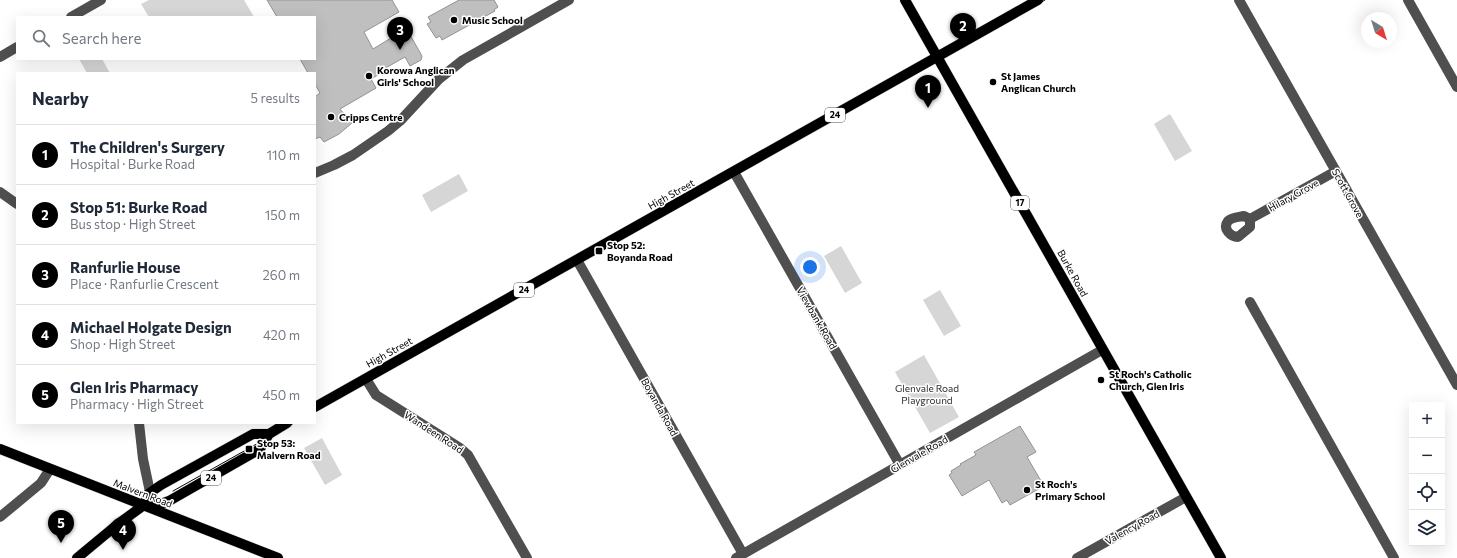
<!DOCTYPE html>
<meta charset="utf-8">
<style>
body{margin:0;font-family:Commissioner,sans-serif;background:#f6f6f7;color:#1f2937}
.controls{position:absolute;right:12px;bottom:12px;display:grid;overflow:hidden;border-radius:0px;box-shadow:0 4px 16px #0002}
.controls button{width:36px;height:36px;display:grid;place-items:center;padding:0;border:0;border-bottom:1px solid #e0e1e3;background:#fff;color:#1f2937;font:20px sans-serif}
.compass{position:absolute;left:1361px;top:12px;width:36px;height:36px;border-radius:50%;background:#fff;box-shadow:0 4px 16px #0002;rotate:142deg}
.you{position:absolute;left:810px;top:267px;width:14px;height:14px;margin:-10px;border:3px solid #fff;border-radius:50%;background:#1a73e8;box-shadow:0 0 0 6px #1a73e833}
.badge{display:grid;place-items:center;width:26px;height:26px;border-radius:50%;background:#000;color:#fff;font-size:13px;font-weight:700}
.pin{position:absolute;translate:-50% -33px;filter:drop-shadow(0 1px 2px #0008)}
.pin::after{content:'';position:absolute;top:21px;width:14px;height:12px;background:inherit;clip-path:polygon(0 0,100% 0,50% 100%)}
.list{margin:0;padding:0;list-style:none}
h2{display:flex;justify-content:space-between;align-items:center;height:52px;margin:0;padding:0 16px;font-size:17px}
h2 small{font-size:13px;font-weight:400;color:#747a83}
.list li{display:grid;grid-template-columns:26px 1fr auto;gap:12px;align-items:center;box-sizing:border-box;height:60px;padding:0 16px;border-top:1px solid #e0e1e3}
.list b{display:block;font-size:15px;white-space:nowrap}
.list p{margin:0;font-size:13px;white-space:nowrap;color:#747a83}
.list em{font-size:13px;font-style:normal;color:#747a83}
.icon{flex:none;width:22px;height:22px;fill:none;stroke:currentColor;stroke-width:2;stroke-linecap:round;stroke-linejoin:round}
.map{position:relative;flex:none;width:1457px;height:558px;overflow:hidden}
.search{position:absolute;background:#fff;box-shadow:0 4px 16px #0002;left:16px;top:16px;width:300px;height:44px;display:flex;align-items:center;gap:10px;box-sizing:border-box;padding:0 14px;border-radius:0px;color:#747a83;font-size:15px}
.panel{position:absolute;background:#fff;box-shadow:0 4px 16px #0002;left:16px;top:72px;width:300px;height:352px;border-radius:0px}
.map>svg:first-child{display:block}
.green{fill:#d6d6d6}
.building{fill:#bfbfbf;stroke:#939393}
.lines{fill:none;stroke-linecap:round;stroke-linejoin:round}
.major-casing{stroke:#dbdbdb;stroke-width:11}
.minor{stroke:#4f4f4f;stroke-width:10}
.major{stroke:#000;stroke-width:10}
.tram{stroke:#000;stroke-width:1}
.poi-dot{fill:#000;stroke:#fff;stroke-width:1.5}
.labels{text-anchor:middle;stroke-width:3;stroke-linejoin:round;paint-order:stroke}
.shield{fill:#fff;stroke:#4c4c4c;stroke-width:1}
.shield-label{font-size:9px;font-weight:bold;fill:#000}
.poi-label{font-size:10px;font-weight:bold;fill:#000;stroke:#fff;text-anchor:start}
.street-label{font-size:10px;fill:#000;stroke:#fff}
.park-label{font-size:10px;fill:#2d2d2d;stroke:#fff}
</style>
<div class="map">
<svg width="1457" height="558" viewBox="0 0 1457 558">
<rect width="100%" height="100%" fill="#fff"/>
<path class="green" d="M149,0H244L254,17H149L141,4Z
M79,59H102L110,73H87Z
M1170,114L1192,151L1175,161L1154,124Z
M459,174L468,191L431,212L422,195Z
M841,246L862,283L845,293L824,256Z
M940,290L961,326L944,336L923,300Z
M924,355L959,417L930,433L895,372Z
M322,438L342,475L325,485L304,448Z"/>
<path class="building" d="M267,0H392L399,12L364,32L373,49L404,30L407,35L409,33L422,56L421,60L410,66L405,57L382,70L383,72L371,79L376,88L340,109L352,123L339,134L324,142L320,137L315,139V97L320,93L315,84V73H308L300,59H315V17H277Z
M459,0H494L498,7L494,10L495,11L442,40L440,36L436,38L427,24L431,22L428,17Z
M1020,426L1036,452L1027,457L1044,486L1010,505L1007,500L1002,503L989,480L962,496L949,475L952,473L951,471L961,465L960,464L976,455L974,452Z"/>
<g class="lines">
<g class="major-casing">
<path id="major" d="M905,0L1221,558
M315,407L1038,0
M0,449L278,558
M144,505L148,494L161,485L253,434H269
M77,558L118,524L144,505H158L169,501L260,449L269,434L287,423"/>
</g>
<path class="minor" d="M1239,0L1457,385
M1408,0L1457,87
M71,17L101,0
M0,57L17,47
M734,172L900,465
M315,173L334,165L353,155L388,131L400,121L439,79L463,60L569,0
M0,192L17,204
M1244,216L1250,219V227L1238,237C1231,237 1222,229 1228,221C1232,217 1239,217 1244,216Z
M1250,219L1336,171
M577,260L743,554
M1250,302L1394,558
M366,379L376,395L460,448L468,455L527,558
M139,423L143,459L150,492
M0,517L41,483L50,469
M736,558L1102,350
M1077,558L1186,497"/>
<use href="#major" class="major"/>
<path class="tram" d="M941,52L1032,0
M315,404L707,183
M315,411L1045,0
M173,491L294,423"/>
</g>
<g class="poi-dot">
<circle cx="454" cy="20" r="4"/>
<circle cx="369" cy="76" r="4"/>
<circle cx="993" cy="82" r="4"/>
<circle cx="331" cy="117" r="4"/>
<rect x="595" y="247" width="8" height="8" rx="2"/>
<circle cx="1101" cy="380" r="4"/>
<rect x="245" y="445" width="8" height="8" rx="2"/>
<circle cx="1027" cy="490" r="4"/>
</g>
<g class="labels">
<g class="shield">
<rect x="825" y="108" width="20" height="14" rx="3"/>
<rect x="1011" y="196" width="18" height="14" rx="3"/>
<rect x="514" y="283" width="20" height="14" rx="3"/>
<rect x="201" y="471" width="20" height="14" rx="3"/>
</g>
<g class="shield-label">
<text x="835" y="118">24</text>
<text x="1020" y="206">17</text>
<text x="524" y="293">24</text>
<text x="211" y="481">24</text>
</g>
<g class="poi-label">
<text x="462" y="24">Music School</text>
<text x="377" y="74">Korowa Anglican<tspan x="377" dy="12">Girls' School</tspan></text>
<text x="1001" y="80">St James<tspan x="1001" dy="12">Anglican Church</tspan></text>
<text x="339" y="121">Cripps Centre</text>
<text x="607" y="249">Stop 52:<tspan x="607" dy="12">Boyanda Road</tspan></text>
<text x="1109" y="378">St Roch's Catholic<tspan x="1109" dy="12">Church, Glen Iris</tspan></text>
<text x="257" y="447">Stop 53:<tspan x="257" dy="12">Malvern Road</tspan></text>
<text x="1035" y="488">St Roch's<tspan x="1035" dy="12">Primary School</tspan></text>
</g>
<g class="street-label">
<text transform="translate(1348 193) rotate(61)" y="4">Scott Grove</text>
<text transform="translate(671 194) rotate(-29)" y="4">High Street</text>
<text transform="translate(1293 195) rotate(-29)" y="4">Hilary Grove</text>
<text transform="translate(1073 273) rotate(61)" y="4">Burke Road</text>
<text transform="translate(817 318) rotate(60)" y="4">Viewbank Road</text>
<text transform="translate(389 352) rotate(-29)" y="4">High Street</text>
<text transform="translate(660 407) rotate(61)" y="4">Boyanda Road</text>
<text transform="translate(434 432) rotate(33)" y="4">Wandeen Road</text>
<text transform="translate(919 454) rotate(-30)" y="4">Glenvale Road</text>
<text transform="translate(143 493) rotate(21)" y="4">Malvern Road</text>
<text transform="translate(1132 527) rotate(-29)" y="4">Valency Road</text>
</g>
<g class="park-label">
<text x="927" y="392">Glenvale Road<tspan x="927" dy="12">Playground</tspan></text>
</g>
</g>
</svg>
<div class="controls">
<button>+</button>
<button>−</button>
<button><svg class="icon" aria-label="locate" viewBox="0 0 24 24"><circle cx="12" cy="12" r="6"/><path d="M12 2v4M12 18v4M2 12h4M18 12h4"/></svg></button>
<button><svg class="icon" aria-label="layers" viewBox="0 0 24 24"><path d="M12 4l9 5-9 5-9-5zM3 14l9 5 9-5"/></svg></button>
</div>
<svg class="compass" viewBox="-18 -18 36 36"><path d="M0-13l5 13h-10z" fill="#e53935"/><path d="M0 13l5-13h-10z" fill="#747a83"/></svg>
<div class="you"></div>
<div class="pin badge" style="left:928px;top:108px">1</div>
<div class="pin badge" style="left:963px;top:46px">2</div>
<div class="pin badge" style="left:400px;top:50px">3</div>
<div class="pin badge" style="left:123px;top:550px">4</div>
<div class="pin badge" style="left:61px;top:543px">5</div>
<div class="search"><svg class="icon" aria-label="search" viewBox="0 0 24 24"><circle cx="10" cy="10" r="6"/><path d="M15 15l6 6"/></svg>Search here</div>
<section class="panel">
<h2>Nearby<small>5 results</small></h2>
<ul class="list">
<li><span class="badge">1</span><div><b>The Children's Surgery</b><p>Hospital · Burke Road</p></div><em>110 m</em></li>
<li><span class="badge">2</span><div><b>Stop 51: Burke Road</b><p>Bus stop · High Street</p></div><em>150 m</em></li>
<li><span class="badge">3</span><div><b>Ranfurlie House</b><p>Place · Ranfurlie Crescent</p></div><em>260 m</em></li>
<li><span class="badge">4</span><div><b>Michael Holgate Design</b><p>Shop · High Street</p></div><em>420 m</em></li>
<li><span class="badge">5</span><div><b>Glen Iris Pharmacy</b><p>Pharmacy · High Street</p></div><em>450 m</em></li>
</ul>
</section>
</div>
